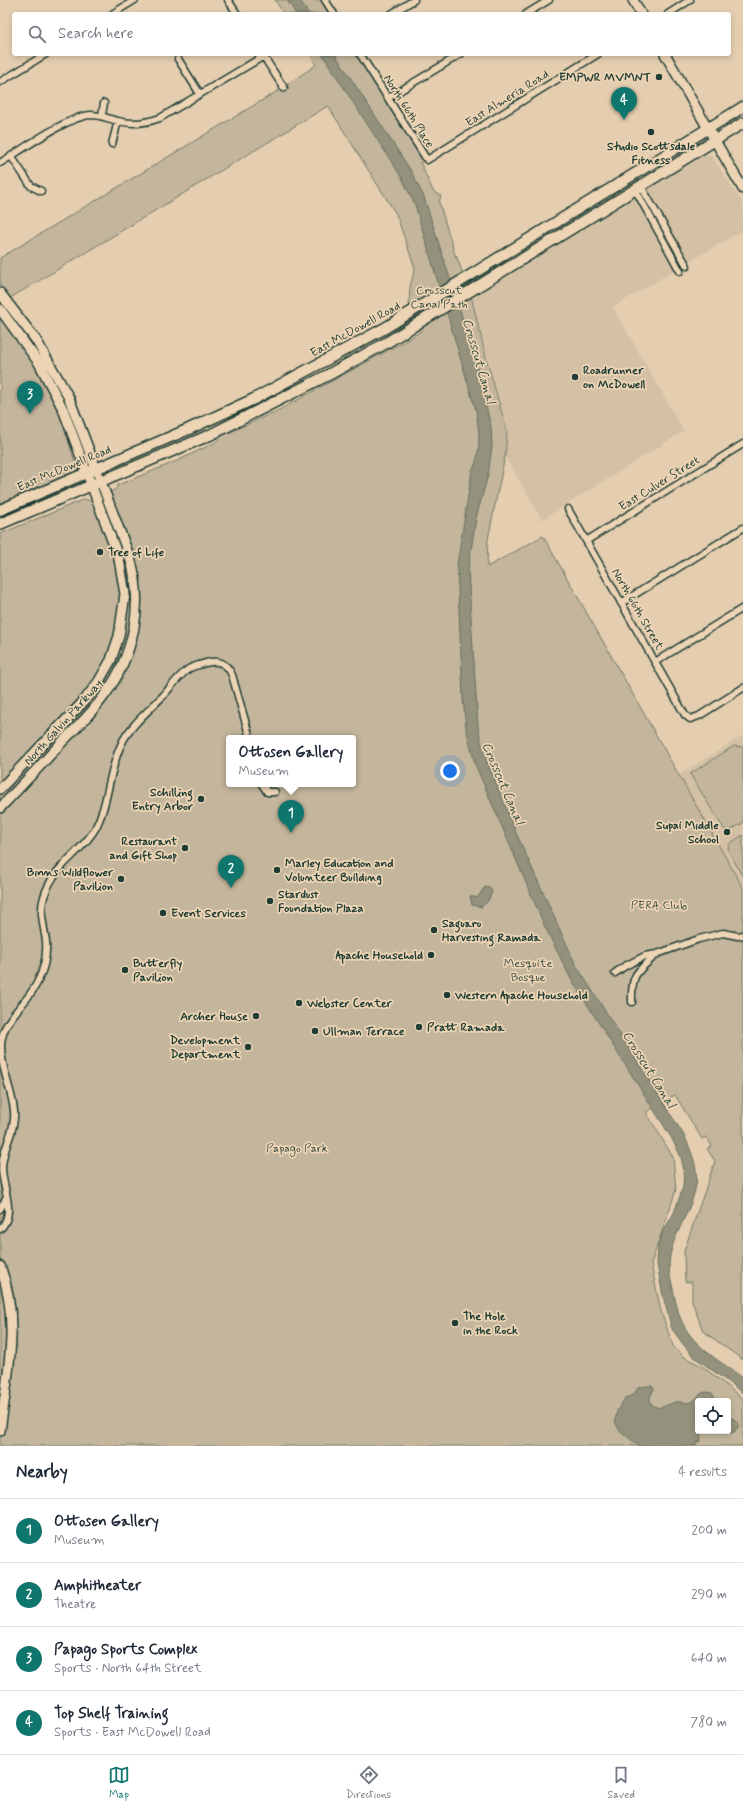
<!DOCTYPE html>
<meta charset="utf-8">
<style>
body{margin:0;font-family:Mynerve,sans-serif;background:#f2f2f3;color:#1f2937}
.controls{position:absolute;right:12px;bottom:12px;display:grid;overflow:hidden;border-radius:4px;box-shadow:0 2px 6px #0003}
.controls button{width:36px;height:36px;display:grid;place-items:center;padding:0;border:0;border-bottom:1px solid #e0e1e3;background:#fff;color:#1f2937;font:20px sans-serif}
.you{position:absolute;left:450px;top:771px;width:14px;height:14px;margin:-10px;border:3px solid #fff;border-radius:50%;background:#1a73e8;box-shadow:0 0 0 6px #1a73e833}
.badge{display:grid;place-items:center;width:26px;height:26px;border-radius:50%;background:#0f766e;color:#fff;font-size:13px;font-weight:700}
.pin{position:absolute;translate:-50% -33px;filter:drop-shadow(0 1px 2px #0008)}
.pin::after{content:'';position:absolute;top:21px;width:14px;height:12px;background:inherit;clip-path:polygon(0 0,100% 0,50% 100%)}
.popup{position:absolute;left:226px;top:735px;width:130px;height:52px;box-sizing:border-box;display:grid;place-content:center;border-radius:4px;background:#fff;filter:drop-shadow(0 1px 3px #0005);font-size:13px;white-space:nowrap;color:#747a83}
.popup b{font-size:15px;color:#1f2937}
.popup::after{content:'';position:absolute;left:50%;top:100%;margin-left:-8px;border:8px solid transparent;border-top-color:#fff}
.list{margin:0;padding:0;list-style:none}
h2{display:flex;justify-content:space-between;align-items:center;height:52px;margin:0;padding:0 16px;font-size:17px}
h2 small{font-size:13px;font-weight:400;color:#747a83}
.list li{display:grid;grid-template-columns:26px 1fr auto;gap:12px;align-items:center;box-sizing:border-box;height:64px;padding:0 16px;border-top:1px solid #e0e1e3}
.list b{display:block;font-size:15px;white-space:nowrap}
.list p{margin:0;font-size:13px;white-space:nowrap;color:#747a83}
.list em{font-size:13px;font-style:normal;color:#747a83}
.icon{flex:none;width:22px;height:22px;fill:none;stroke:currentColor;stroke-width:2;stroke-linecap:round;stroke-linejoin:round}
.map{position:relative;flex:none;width:743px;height:1446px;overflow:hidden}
.search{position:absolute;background:#fff;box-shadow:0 2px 6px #0003;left:12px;right:12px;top:12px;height:44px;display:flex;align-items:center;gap:10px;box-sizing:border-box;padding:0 14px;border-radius:4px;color:#747a83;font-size:15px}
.sheet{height:308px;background:#fff}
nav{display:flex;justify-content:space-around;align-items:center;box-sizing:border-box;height:56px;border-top:1px solid #e0e1e3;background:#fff;font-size:11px;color:#747a83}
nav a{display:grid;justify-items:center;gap:2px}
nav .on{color:#0f766e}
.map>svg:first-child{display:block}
.built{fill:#d4c1a5}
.green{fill:#c4b69c;stroke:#727a68;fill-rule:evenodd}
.water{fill:#94927d;stroke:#657060}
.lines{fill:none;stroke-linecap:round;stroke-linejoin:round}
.street-casing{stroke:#1f3d34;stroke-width:9}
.secondary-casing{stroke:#1f3d34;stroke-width:12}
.primary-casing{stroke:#1f3d34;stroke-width:13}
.street{stroke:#edd4b5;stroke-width:6}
.secondary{stroke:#edd4b5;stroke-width:9}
.primary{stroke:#edd4b5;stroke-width:10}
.poi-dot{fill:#1f3d34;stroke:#edd4b5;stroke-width:1.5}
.labels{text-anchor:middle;stroke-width:3.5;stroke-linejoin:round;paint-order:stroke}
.poi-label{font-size:12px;font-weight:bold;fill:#1f3d34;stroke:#edd4b5;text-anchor:start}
.street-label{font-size:12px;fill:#1f3d34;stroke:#edd4b5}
.park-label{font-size:12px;fill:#30493e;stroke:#edd4b5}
.water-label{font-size:13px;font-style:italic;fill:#314a3f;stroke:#edd4b5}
</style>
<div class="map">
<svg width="743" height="1446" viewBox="0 0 743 1446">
<rect width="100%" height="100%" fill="#e5ceb0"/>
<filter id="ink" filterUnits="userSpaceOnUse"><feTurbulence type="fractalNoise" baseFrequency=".025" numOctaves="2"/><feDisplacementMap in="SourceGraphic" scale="8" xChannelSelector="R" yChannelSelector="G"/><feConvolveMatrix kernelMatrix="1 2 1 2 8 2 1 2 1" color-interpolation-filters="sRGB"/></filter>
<g filter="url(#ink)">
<path class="built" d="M705,154L711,155L743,204V230L613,307L684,431L542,520L505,456L507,431L471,296Z
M743,735V888L679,775Z"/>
<path class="green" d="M275,0H325L334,14H284Z
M310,54H360L427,160L420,162L433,191L441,196L439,202L456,258V255L471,296L486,357L507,431L505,456L488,539L487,567L543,536L743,888V1360L703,1331L692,1301V1282H685L684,1251L715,1161L707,1149L712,1146L706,1137L702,1139L675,1095L646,1112L673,1157L676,1190L651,1264L661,1311L673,1346L684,1357L702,1366L743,1399V1446H0V534L85,499L92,502L116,489L118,485L177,461L216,442L222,436L281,409L407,340L421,331L409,303L410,287L415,268L396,214L328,106L12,297L0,302V258L276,92L316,65ZM229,738H353V784H229ZM698,1401H728V1431H698Z
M0,316L22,344L43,377L57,406L77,468L76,471L0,503Z
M734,746L743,747V823L729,831L724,829L690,774Z
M743,835V877L728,850L729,844Z"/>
<path class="water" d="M287,0H300L309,14H296Z
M322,54H335L411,171L424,197L474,354L491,427L492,446L488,475L476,518L468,570L478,727L484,754L517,835L576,965L685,1137C691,1151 699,1169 696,1185C691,1217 664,1242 670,1276C674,1291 676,1310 683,1324C695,1348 723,1363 743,1378V1393L693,1356L683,1344L672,1329L663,1296L657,1264L658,1247L662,1233L674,1213L683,1187L684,1171L681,1157L671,1137L571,979L545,927L475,764L466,728L463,699L457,565L472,471C482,453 479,430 476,411L415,205L402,178Z
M485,887L490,888L492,892L488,901L481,907L472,905L470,896L477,898Z
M646,1386H652L654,1389L650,1397V1401C656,1413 666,1405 675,1402C680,1401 685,1404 691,1402C699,1399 699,1389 712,1393L716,1401H698V1431H700L701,1441L695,1444L696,1446H639L619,1430L615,1421L617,1411L625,1398L633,1395L638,1388Z
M728,1417L734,1419L740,1425L734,1432L731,1433L728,1431Z"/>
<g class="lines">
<g class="street-casing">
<path id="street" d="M228,0L237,14
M325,0L334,14
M112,14L135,0
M391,14L414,0
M526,14L549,0
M668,14L690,0
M262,54L284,88
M360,54L427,160L598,54
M178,59L200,94
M0,82L46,54
M388,98L461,54
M102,115L104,103
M112,144L118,121
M11,156L31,186L41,191
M0,163C22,150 68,116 91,115C101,115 109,119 118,121C133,125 146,123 160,118L264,56
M641,186L687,266
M635,189L680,271
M568,509L685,715L690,719L699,716L743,688
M586,541L743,444
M621,603L743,528
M655,662L743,608
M262,784L267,792H275
M615,973L625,966L645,956L657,954L699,939L723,933L738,936L743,935
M632,1002C631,973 637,972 657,954
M0,1209L6,1199
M0,1229C17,1213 2,1188 2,1168C2,1148 16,1131 14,1111C12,1089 0,1067 1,1044C3,1017 28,1004 38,981C44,969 47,954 46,941C44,926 39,912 44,897C54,864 80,855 95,829C109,803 108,772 121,745C128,728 150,709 163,696C170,688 178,677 186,671C189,668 195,666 199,665C214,660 225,659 232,675L250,738"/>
</g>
<g class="secondary-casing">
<path id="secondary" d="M633,0L641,14
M665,54L743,189
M0,293L36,340L69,398L130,558C145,605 133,657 104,696C92,713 77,727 63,741C42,764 21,786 0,808
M0,309L39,363L63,409L119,559L125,594L119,636L111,660L99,681L84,701L0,789
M0,1266C21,1320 7,1376 0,1431"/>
</g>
<g class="primary-casing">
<path id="primary" d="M0,510L189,429L254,399L385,328L743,107
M0,524L210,435L328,375L386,343L441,309L743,123"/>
</g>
<use href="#street" class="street"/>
<use href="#secondary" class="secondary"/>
<use href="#primary" class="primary"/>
</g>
</g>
<g class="poi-dot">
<circle cx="659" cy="77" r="4"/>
<circle cx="651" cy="132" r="4"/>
<circle cx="575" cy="377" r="4"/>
<circle cx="100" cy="552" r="4"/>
<circle cx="201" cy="799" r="4"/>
<circle cx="727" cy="832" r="4"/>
<circle cx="185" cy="848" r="4"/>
<circle cx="277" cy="870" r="4"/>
<circle cx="121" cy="879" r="4"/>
<circle cx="270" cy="901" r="4"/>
<circle cx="163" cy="913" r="4"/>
<circle cx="434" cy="930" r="4"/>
<circle cx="431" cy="955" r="4"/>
<circle cx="125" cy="970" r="4"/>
<circle cx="447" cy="995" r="4"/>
<circle cx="299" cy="1003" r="4"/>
<circle cx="256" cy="1016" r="4"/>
<circle cx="419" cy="1027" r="4"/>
<circle cx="315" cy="1031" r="4"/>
<circle cx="248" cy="1047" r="4"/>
<circle cx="455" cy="1323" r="4"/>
</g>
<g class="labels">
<g class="poi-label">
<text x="651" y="81" text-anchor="end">EMPWR MVMNT</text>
<text x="651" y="150" text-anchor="middle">Studio Scottsdale<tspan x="651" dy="14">Fitness</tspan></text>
<text x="583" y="374">Roadrunner<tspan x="583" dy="14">on McDowell</tspan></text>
<text x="108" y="556">Tree of Life</text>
<text x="193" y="796" text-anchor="end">Schilling<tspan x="193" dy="14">Entry Arbor</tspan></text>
<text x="719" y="829" text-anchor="end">Supai Middle<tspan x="719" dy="14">School</tspan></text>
<text x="177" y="845" text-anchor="end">Restaurant<tspan x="177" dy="14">and Gift Shop</tspan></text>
<text x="285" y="867">Marley Education and<tspan x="285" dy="14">Volunteer Building</tspan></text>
<text x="113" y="876" text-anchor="end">Binns Wildflower<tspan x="113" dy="14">Pavilion</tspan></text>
<text x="278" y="898">Stardust<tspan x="278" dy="14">Foundation Plaza</tspan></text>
<text x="171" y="917">Event Services</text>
<text x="442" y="927">Saguaro<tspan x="442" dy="14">Harvesting Ramada</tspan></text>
<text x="423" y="959" text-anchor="end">Apache Household</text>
<text x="133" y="967">Butterfly<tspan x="133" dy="14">Pavilion</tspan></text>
<text x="455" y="999">Western Apache Household</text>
<text x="307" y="1007">Webster Center</text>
<text x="248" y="1020" text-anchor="end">Archer House</text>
<text x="427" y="1031">Pratt Ramada</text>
<text x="323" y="1035">Ullman Terrace</text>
<text x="240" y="1044" text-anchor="end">Development<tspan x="240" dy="14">Department</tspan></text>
<text x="463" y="1320">The Hole<tspan x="463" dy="14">in the Rock</tspan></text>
</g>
<g class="street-label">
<text transform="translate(507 98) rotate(-32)" y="4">East Almeria Road</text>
<text transform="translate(409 111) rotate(58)" y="4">North 66th Place</text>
<text transform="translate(355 329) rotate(-29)" y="4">East McDowell Road</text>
<text transform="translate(64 468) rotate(-23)" y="4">East McDowell Road</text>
<text transform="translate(659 483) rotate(-32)" y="4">East Culver Street</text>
<text transform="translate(638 609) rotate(60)" y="4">North 66th Street</text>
<text transform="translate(63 722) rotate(-48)" y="4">North Galvin Parkway</text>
</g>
<g class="park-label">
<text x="439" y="294">Crosscut<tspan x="439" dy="14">Canal Path</tspan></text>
<text x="659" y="909">PERA Club</text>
<text x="528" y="967">Mesquite<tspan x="528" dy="14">Bosque</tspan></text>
<text x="297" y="1152">Papago Park</text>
</g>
<g class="water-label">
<text transform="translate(480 361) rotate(74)" y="5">Crosscut Canal</text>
<text transform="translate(504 783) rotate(67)" y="5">Crosscut Canal</text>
<text transform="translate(650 1069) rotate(58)" y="5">Crosscut Canal</text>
</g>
</g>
</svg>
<div class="controls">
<button><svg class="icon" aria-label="locate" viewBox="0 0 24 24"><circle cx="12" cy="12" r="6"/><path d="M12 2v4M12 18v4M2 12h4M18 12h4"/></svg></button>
</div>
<div class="you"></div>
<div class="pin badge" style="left:291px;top:833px">1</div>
<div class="popup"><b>Ottosen Gallery</b>Museum</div>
<div class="pin badge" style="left:231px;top:888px">2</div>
<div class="pin badge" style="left:30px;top:414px">3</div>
<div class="pin badge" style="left:624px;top:120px">4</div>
<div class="search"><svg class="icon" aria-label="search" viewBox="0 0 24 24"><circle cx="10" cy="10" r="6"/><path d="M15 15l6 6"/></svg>Search here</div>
</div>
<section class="sheet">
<h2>Nearby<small>4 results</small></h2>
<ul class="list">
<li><span class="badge">1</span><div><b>Ottosen Gallery</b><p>Museum</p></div><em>200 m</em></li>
<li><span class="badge">2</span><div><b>Amphitheater</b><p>Theatre</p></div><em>290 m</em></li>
<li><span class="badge">3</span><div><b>Papago Sports Complex</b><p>Sports · North 64th Street</p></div><em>640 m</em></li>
<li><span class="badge">4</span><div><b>Top Shelf Training</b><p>Sports · East McDowell Road</p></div><em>780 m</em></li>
</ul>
</section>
<nav>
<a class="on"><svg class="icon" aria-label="map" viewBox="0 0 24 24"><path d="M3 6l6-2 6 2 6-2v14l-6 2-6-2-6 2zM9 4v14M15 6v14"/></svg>Map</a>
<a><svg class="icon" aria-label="directions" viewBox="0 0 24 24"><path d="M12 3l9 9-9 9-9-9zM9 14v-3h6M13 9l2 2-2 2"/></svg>Directions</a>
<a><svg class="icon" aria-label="saved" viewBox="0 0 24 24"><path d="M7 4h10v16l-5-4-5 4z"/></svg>Saved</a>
</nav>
